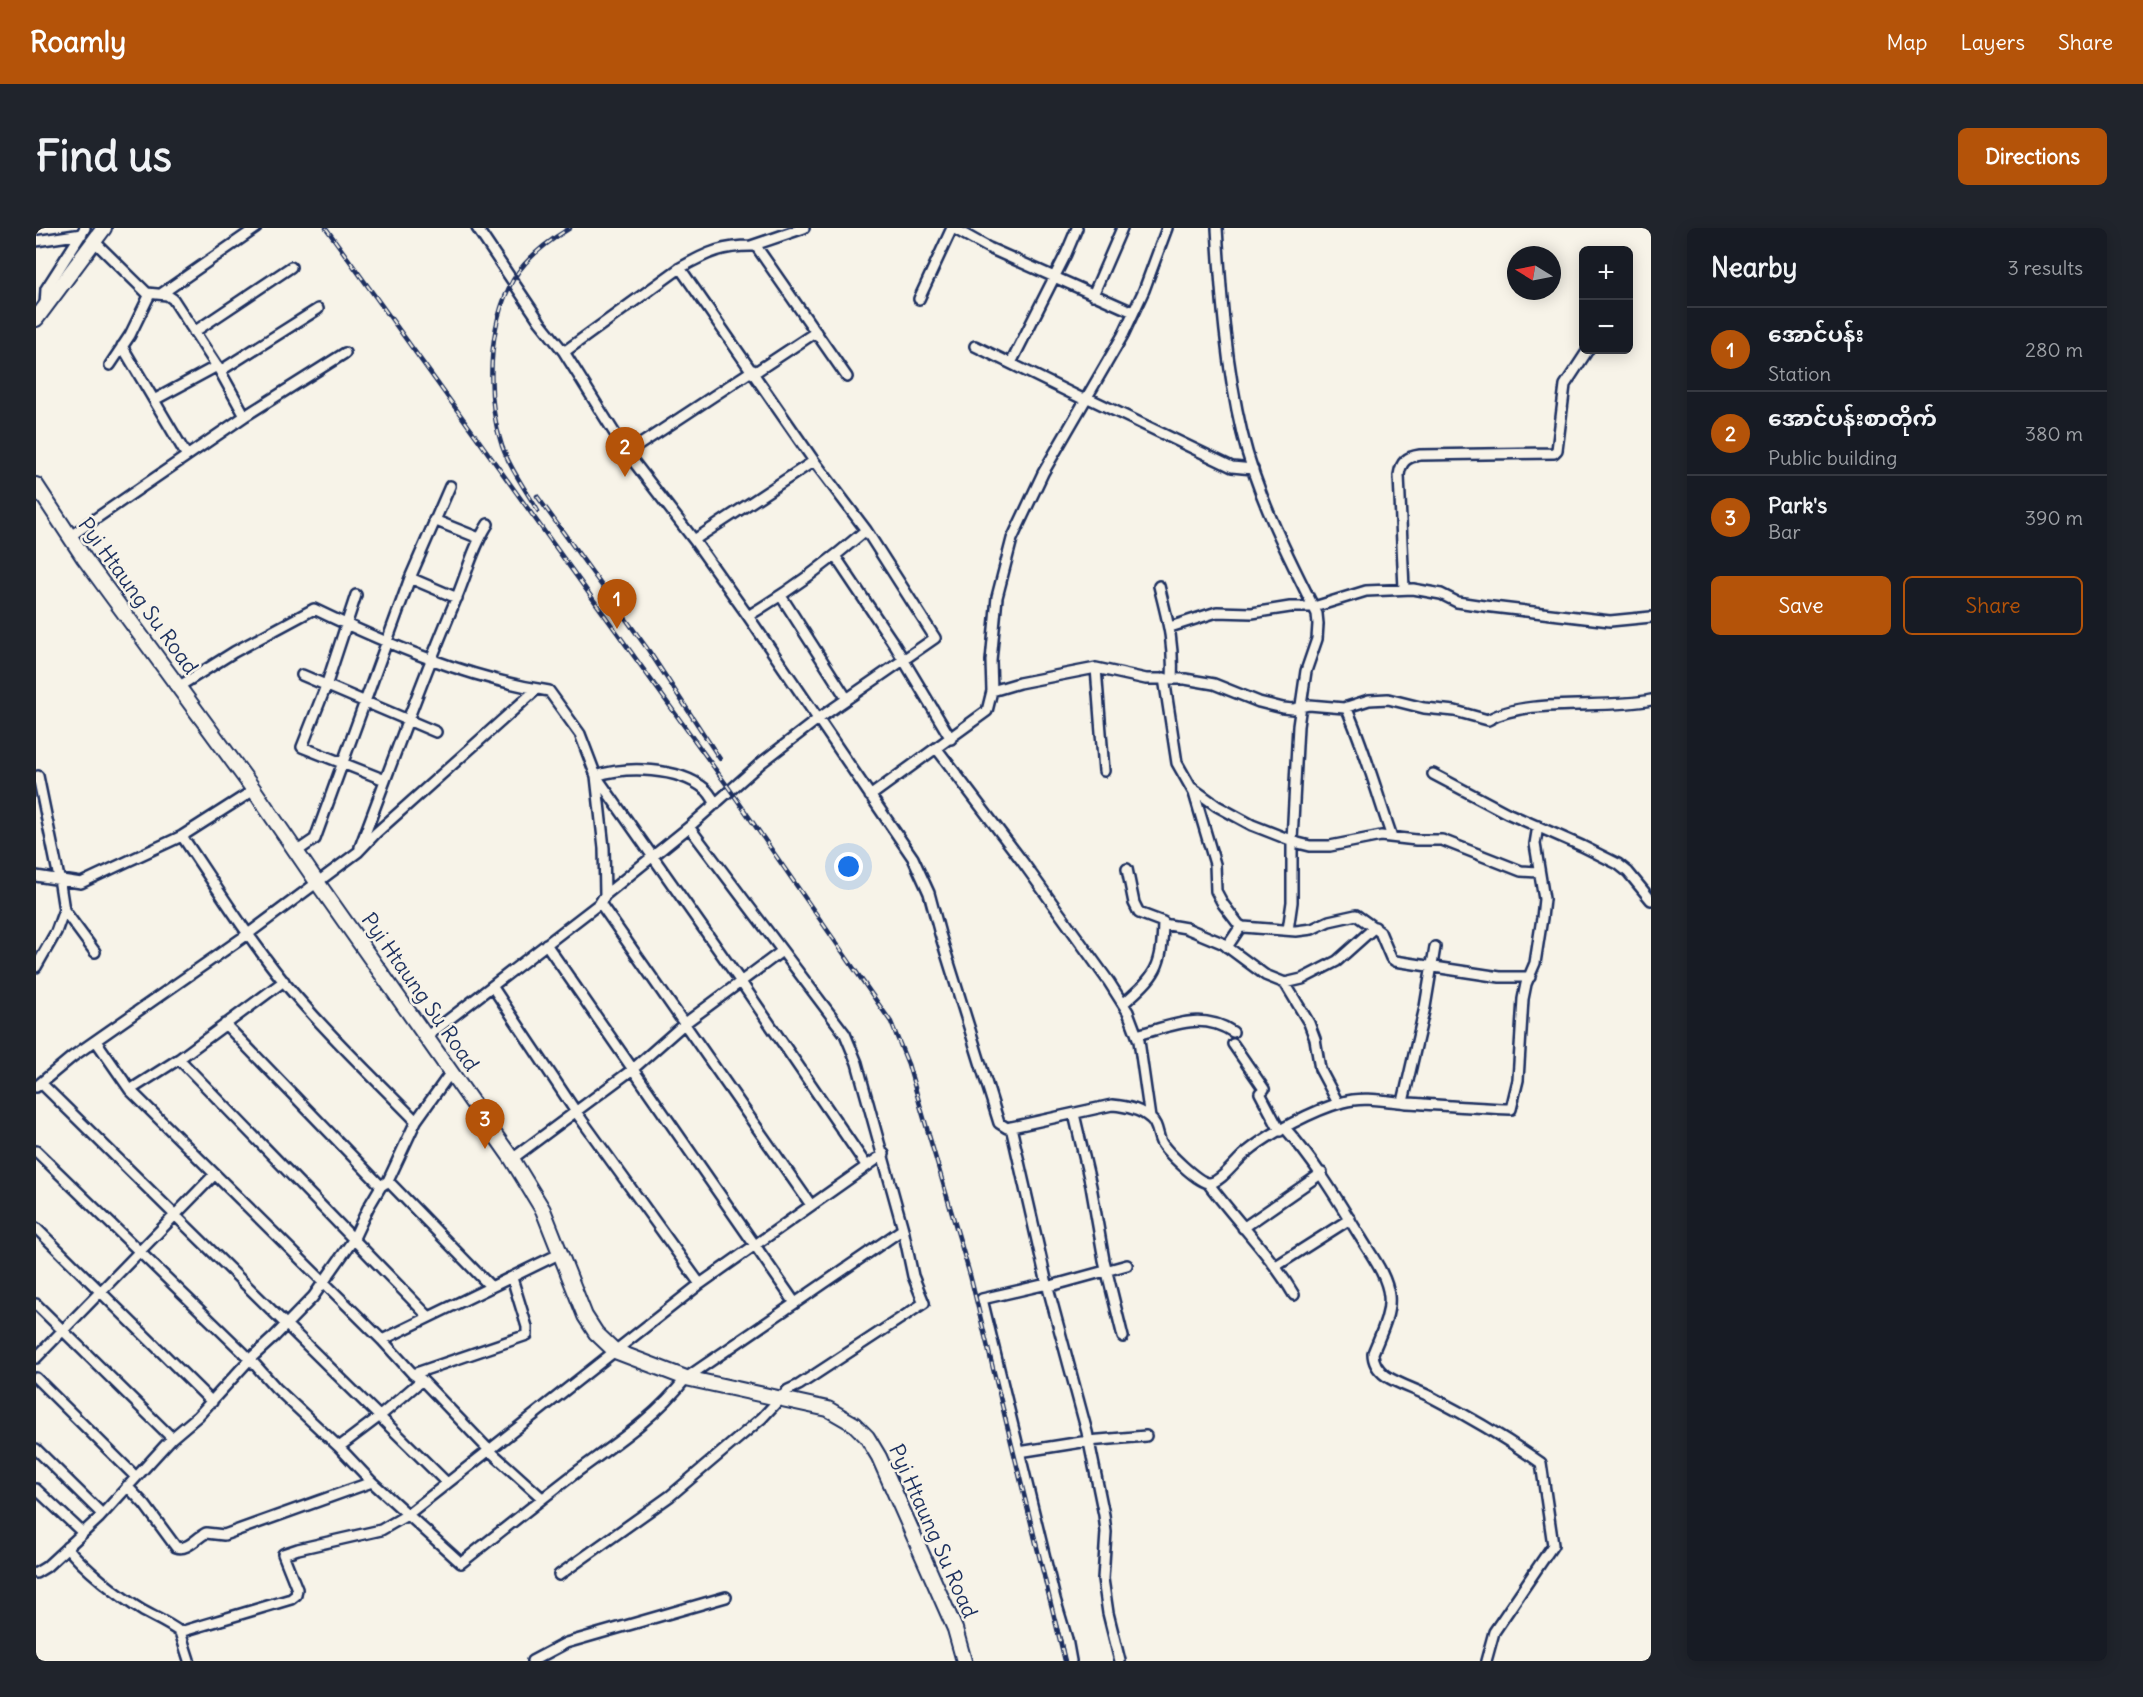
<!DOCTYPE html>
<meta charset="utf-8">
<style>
body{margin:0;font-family:Delius,"Noto Sans Myanmar",sans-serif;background:#20242c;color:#f1f3f6}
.controls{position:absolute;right:18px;top:18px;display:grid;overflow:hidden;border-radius:9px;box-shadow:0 3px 15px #0003}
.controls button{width:54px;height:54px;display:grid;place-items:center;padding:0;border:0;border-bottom:2px solid #363941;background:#171b24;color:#f1f3f6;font:30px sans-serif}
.compass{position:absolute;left:1471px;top:18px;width:54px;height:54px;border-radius:50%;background:#171b24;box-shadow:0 3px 15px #0003;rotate:280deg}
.you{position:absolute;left:813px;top:639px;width:21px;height:21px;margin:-15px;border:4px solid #fff;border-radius:50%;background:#1a73e8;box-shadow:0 0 0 9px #1a73e833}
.badge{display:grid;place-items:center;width:39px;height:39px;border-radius:50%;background:#b45309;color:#fff;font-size:20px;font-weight:700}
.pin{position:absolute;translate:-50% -50px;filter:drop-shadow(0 2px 3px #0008)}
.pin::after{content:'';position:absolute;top:32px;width:21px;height:18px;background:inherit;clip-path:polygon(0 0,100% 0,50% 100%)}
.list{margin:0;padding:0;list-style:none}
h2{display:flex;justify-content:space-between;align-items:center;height:78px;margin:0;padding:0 24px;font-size:26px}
h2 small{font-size:20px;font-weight:400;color:#9ea1a6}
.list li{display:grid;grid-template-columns:39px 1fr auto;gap:18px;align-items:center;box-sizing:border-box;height:84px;padding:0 24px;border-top:2px solid #363941}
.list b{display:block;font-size:22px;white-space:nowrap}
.list p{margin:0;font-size:20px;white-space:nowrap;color:#9ea1a6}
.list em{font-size:20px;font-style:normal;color:#9ea1a6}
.actions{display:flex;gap:12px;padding:18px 24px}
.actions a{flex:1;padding:14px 0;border:2px solid #b45309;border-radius:9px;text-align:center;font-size:21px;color:#b45309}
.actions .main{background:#b45309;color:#fff}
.map{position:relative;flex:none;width:1615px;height:1433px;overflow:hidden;border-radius:9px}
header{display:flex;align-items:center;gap:36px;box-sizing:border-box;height:84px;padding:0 30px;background:#b45309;color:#fff}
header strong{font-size:28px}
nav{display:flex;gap:33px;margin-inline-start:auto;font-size:21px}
.intro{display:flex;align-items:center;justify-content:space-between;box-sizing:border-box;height:144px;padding:0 36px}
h1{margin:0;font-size:42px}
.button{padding:15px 27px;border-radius:9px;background:#b45309;color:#fff;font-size:21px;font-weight:700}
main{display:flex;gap:36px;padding:0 36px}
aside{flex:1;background:#171b24;border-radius:9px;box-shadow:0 3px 15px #0003}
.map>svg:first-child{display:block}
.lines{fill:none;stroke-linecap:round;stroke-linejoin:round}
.minor-casing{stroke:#1b2f5e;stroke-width:14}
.highway-casing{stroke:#1b2f5e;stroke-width:18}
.minor{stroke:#f7f3e8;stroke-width:9}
.highway{stroke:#f7f3e8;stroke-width:14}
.rail-casing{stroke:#1b2f5e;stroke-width:4.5}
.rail{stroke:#f7f3e8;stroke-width:2;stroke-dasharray:7;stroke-linecap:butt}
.labels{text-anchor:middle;stroke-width:5;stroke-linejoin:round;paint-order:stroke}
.street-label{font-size:21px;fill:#1b2f5e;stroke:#f7f3e8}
</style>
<header>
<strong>Roamly</strong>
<nav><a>Map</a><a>Layers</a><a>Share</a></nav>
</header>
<div class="intro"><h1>Find us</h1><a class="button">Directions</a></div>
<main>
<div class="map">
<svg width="1615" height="1433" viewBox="0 0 1615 1433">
<rect width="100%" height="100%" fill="#f7f3e8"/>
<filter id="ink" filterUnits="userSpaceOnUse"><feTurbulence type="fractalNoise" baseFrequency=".0167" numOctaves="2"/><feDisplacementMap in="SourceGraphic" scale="12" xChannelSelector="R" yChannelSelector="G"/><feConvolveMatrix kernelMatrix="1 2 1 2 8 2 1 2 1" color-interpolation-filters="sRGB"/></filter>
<g filter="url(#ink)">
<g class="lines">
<g class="minor-casing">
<path id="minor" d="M441,0L504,94L528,124L591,225L658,312L712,388L877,630L893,665L904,706L963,895L971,900L1076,877C1089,878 1104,881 1114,890C1122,896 1121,906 1125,914C1130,923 1162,955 1173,955C1185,955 1201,931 1211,924C1234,905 1278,882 1307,874C1326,868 1351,873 1371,875C1405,877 1440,880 1475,881L1482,852L1487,771L1490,756L1499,735L1506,690L1508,671L1499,616L1502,598
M917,0L953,20L1097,84
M1181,0C1185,68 1190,138 1206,205C1221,268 1252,328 1281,386L1282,396L1281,411L1270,443L1262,498L1256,612V674L1252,702
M0,13L46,6
M58,13L111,65L131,67L137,71L184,143L209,188L309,125
M715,18L768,0
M644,40L778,233L830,302C793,334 754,363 712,388
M125,66L220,0
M1057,67L1086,0
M883,71L916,0
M9,78L10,61L49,0
M158,104L255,39
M86,118L151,228
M939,118L1049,172
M528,124L644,40C672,24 688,17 720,18L811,149
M975,135L1030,26L1041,0
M74,137L94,107L114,66
M184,143L282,81
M718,145L780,104
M1050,169L1196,239L1217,241
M118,172L181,138
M591,225L717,142
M398,292L443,310
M33,309L209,188
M658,312L778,233
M799,328L858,416L915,511
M374,350L421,370
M1123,358C1132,394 1138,413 1136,451
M1368,361L1363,247C1365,234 1370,229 1384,227L1518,225L1521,222L1529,157L1552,122
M320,367L290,458L266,519L349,552
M745,368L811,471
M1134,399L1181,384L1216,385L1254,379H1278L1330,363L1377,361L1405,366L1421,374L1448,378L1574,393L1615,389
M1060,440L1068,543
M266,447L400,504
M1128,450L1141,535L1158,565L1179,636L1180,663L1187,676L1203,697L1207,699L1260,703L1276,701L1293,693L1320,687L1344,704L1355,730L1359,733L1464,749H1494
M142,459L198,424L278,381C353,417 431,450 513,463L544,506L560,548L568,620L569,667
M956,463L983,455L1060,440L1110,451H1149L1178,456L1223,474L1247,480L1257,481L1273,477L1308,480L1333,472L1352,471L1388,480L1419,483L1452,492C1491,469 1568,482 1615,472
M1310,479C1329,521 1341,566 1356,609
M901,521L986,633L1073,754L1092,784L1103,813L1114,890
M1397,546L1471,585L1546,618L1582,636L1592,644L1615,672
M2,548L23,650L28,682L59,724
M1156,560L1181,578L1216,597L1262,615L1274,618H1294L1345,608L1380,612H1406L1485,643L1502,644
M834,568L951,483L956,463L955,433L961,369L976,311L1007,245L1087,107L1108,62L1131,0
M680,576C677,571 673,564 669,561C642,539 590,538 560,548L705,754L830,937
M146,608C179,657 211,708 248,754C289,803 335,847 380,893
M324,619C355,538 384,456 418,376C430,349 436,321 452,296
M260,624L279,611L374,350L414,258
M0,648L45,655L146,608L218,562
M564,675L775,977
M1127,696L1150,700L1186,715L1229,747L1249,755L1266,751L1301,733L1339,699
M510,716L759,1075
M1191,719L1205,698
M0,739L20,704L28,682
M1249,755L1273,795L1279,811L1284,841L1302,875
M456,758L540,884L664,1056
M1087,776C1121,746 1126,740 1127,694L1103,685L1098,675L1091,641
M189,796L345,958
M1101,807C1135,798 1165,783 1197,804
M390,809L564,675L569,667L653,599L725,535L782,491L899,410L830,302
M60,813L94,862L346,1112L377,1146L386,1152L453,1222L506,1270
M1197,816L1228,861L1224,865L1244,903
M143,831L392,1088
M5,855L411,1255
M0,859L36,829L212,706L322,624L340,605L501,461
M94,862L143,831L248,753
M1367,874L1389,779L1399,719
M1038,886L1055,958L1068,1032L1087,1109
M975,899L1011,1056L946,1071L1019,1371L1031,1411L1035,1433
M1249,900C1280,935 1301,971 1325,1010C1335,1027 1351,1047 1353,1068C1355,1087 1344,1107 1337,1125C1337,1135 1342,1142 1350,1148C1364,1157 1382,1162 1397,1170C1434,1189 1471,1211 1505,1235L1517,1317L1458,1404L1450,1433
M0,923L214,1131L240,1160L303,1219L336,1254L425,1335C464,1304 503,1273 542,1243C580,1215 621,1188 650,1150L867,1001
M476,931L597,841L648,796L746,723
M352,953L455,1059
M1172,955C1200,993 1234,1026 1258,1067
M0,1000L176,1174
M1207,1000L1286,945
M1240,1038L1314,991
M1011,1056L1051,1204L1068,1287L1070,1304L1067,1351L1072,1385L1084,1433
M1011,1059L1091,1037
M0,1076L136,1210
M346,1112L523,1026
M0,1130L179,946
M377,1146L491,1107V1099L476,1050
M0,1150L100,1249
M303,1219L344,1188L386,1152
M0,1221L66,1286
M983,1224L1052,1213L1110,1208
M91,1258L109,1277L140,1319C151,1323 160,1310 170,1305L188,1307L336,1254
M0,1261L47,1305
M31,1319C47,1340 84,1369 107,1383C120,1390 132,1395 144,1404L153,1432
M0,1345L10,1339L63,1290L136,1210L162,1188L214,1131L238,1109L277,1069L317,1012L332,980L345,958L352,953L380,893L415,844
M523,1347L634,1268L726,1190L752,1162L763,1157L888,1075L877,1048L867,1001L821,835L809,806L653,599
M144,1404L255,1371L260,1367L261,1361L247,1326L262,1321L345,1302L371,1287L664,1056L848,926
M496,1433L530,1415L690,1369"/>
</g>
<g class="highway-casing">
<path id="highway" d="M0,91L68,0
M0,257L48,330L218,562L281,654L476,931L507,982L549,1088L560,1105L579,1123L650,1150L792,1181L818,1196L831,1209L843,1229L919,1401L928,1433"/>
</g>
<use href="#minor" class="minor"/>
<use href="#highway" class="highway"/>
<g class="rail-casing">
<path id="rail" d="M290,0L695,563L855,794L872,836L934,1047L1029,1433
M501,268L613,423L684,531
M502,283C490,262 474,241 466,218C450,170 451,98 477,52C489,31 514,12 534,0"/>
</g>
<use href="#rail" class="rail"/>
</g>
</g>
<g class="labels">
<g class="street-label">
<text transform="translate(102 368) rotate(54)" y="7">Pyi Htaung Su Road</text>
<text transform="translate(384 764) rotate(55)" y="7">Pyi Htaung Su Road</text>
<text transform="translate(897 1303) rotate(66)" y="7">Pyi Htaung Su Road</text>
</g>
</g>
</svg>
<div class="controls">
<button>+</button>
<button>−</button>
</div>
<svg class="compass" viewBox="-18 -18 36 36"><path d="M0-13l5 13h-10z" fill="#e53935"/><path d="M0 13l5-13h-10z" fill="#9ea1a6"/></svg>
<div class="you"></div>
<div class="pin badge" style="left:581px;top:401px">1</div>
<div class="pin badge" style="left:589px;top:249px">2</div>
<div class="pin badge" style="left:449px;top:921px">3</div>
</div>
<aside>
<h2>Nearby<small>3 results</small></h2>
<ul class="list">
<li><span class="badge">1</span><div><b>အောင်ပန်း</b><p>Station</p></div><em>280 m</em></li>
<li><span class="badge">2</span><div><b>အောင်ပန်းစာတိုက်</b><p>Public building</p></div><em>380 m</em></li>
<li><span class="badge">3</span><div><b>Park's</b><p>Bar</p></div><em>390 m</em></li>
</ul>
<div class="actions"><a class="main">Save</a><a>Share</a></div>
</aside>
</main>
